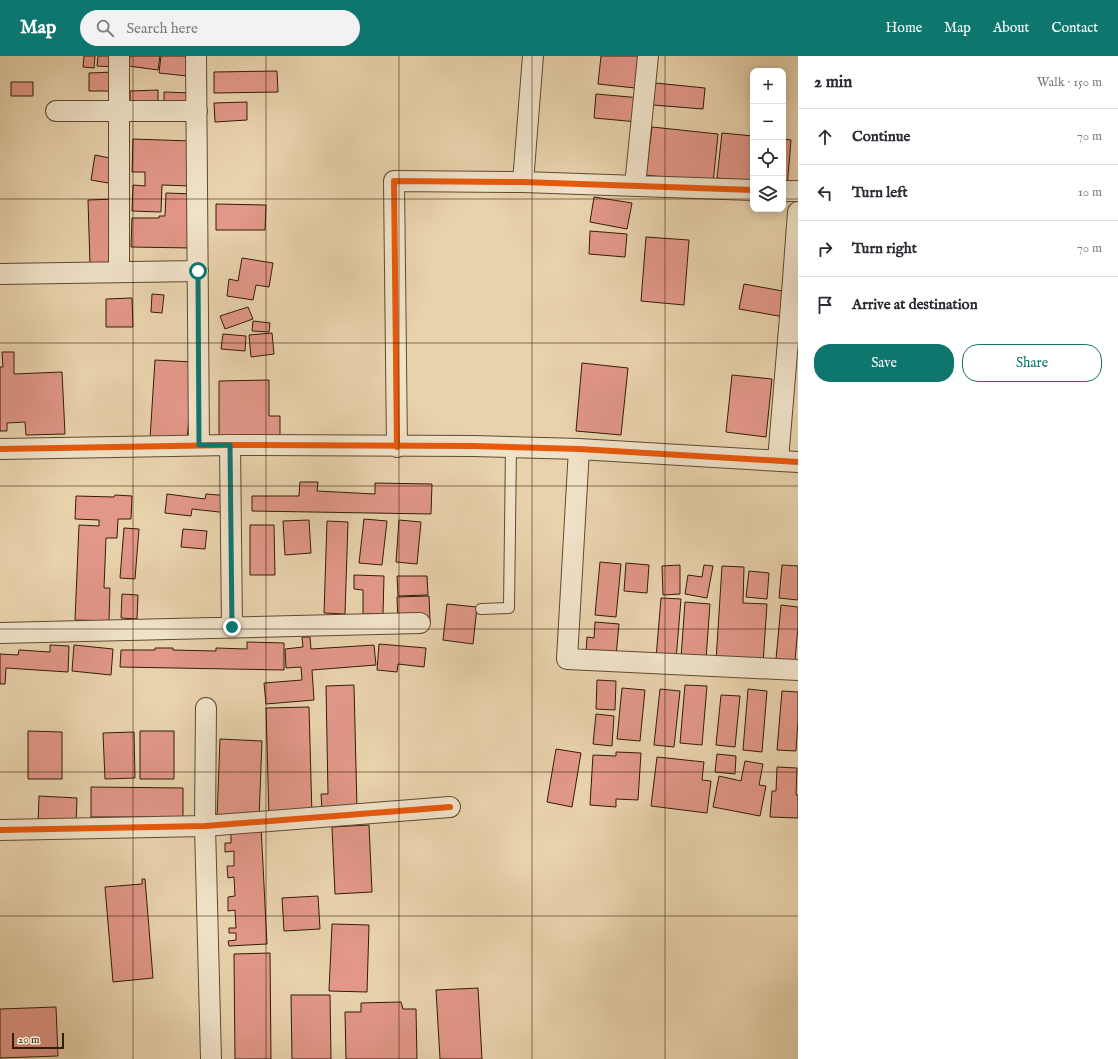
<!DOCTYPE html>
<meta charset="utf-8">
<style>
body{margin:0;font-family:"IM FELL English",serif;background:#f2f2f3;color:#2b2b33}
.controls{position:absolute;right:12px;top:12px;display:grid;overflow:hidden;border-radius:8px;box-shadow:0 2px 10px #0003}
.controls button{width:36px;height:36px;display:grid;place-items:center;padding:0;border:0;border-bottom:1px solid #e1e1e2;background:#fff;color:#2b2b33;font:20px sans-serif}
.scale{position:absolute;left:12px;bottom:10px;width:52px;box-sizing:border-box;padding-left:4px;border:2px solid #341c06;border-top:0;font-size:11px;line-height:14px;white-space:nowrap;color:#341c06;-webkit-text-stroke:3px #f0e2c9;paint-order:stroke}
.stop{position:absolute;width:12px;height:12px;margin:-9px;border:3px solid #0f766e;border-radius:50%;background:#fff}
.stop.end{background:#0f766e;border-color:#fff;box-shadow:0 1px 4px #0008}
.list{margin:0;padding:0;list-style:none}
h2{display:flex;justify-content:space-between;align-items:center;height:52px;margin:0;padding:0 16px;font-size:17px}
h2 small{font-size:13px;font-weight:400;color:#7c7c81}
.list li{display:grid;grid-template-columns:26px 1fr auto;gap:12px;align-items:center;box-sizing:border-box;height:56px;padding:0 16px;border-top:1px solid #e1e1e2}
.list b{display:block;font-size:15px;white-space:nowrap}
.list em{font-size:13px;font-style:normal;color:#7c7c81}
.actions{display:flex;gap:8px;padding:12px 16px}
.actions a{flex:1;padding:9px 0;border:1px solid #0f766e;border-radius:16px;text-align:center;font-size:14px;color:#0f766e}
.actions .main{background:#0f766e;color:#fff}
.icon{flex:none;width:22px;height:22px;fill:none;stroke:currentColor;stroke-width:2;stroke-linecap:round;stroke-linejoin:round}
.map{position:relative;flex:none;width:798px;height:1003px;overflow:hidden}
header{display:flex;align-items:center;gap:24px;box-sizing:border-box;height:56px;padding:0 20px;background:#0f766e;color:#fff}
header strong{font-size:19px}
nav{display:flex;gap:22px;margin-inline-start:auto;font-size:14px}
.search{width:280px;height:36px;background:#f2f2f3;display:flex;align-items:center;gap:10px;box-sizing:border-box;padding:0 14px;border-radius:22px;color:#7c7c81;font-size:15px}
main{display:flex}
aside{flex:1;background:#fff}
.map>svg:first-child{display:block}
.building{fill:#e29788;stroke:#341c06}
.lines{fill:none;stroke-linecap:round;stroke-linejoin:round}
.service-casing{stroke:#614a30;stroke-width:12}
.minor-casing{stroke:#614a30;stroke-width:22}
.service{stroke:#f0e2c9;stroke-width:10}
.minor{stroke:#f0e2c9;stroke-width:20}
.cycleway-casing{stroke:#f0e2c9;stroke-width:8}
.cycleway{stroke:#e8590c;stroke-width:6}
.route{stroke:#0f766e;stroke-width:5}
.grid{fill:none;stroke:#341c06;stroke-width:1;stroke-opacity:0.55}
</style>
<header>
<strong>Map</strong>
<div class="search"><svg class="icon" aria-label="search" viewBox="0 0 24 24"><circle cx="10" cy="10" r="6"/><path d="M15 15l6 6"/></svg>Search here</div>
<nav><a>Home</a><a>Map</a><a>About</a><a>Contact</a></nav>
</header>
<main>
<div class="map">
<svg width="798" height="1003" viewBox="0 0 798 1003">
<rect width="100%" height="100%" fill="#e8d2ac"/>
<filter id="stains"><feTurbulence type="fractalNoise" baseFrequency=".005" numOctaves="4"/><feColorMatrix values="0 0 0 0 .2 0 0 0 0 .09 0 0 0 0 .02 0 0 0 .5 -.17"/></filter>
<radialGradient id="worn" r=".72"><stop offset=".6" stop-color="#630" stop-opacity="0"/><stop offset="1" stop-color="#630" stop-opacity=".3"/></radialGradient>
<path class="building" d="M84,0H95L94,12L83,11Z
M98,0H117L116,11L97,10Z
M130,0H160L158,14L129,10Z
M161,0H189L187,20L159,17Z
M601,0H638L635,32L598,28Z
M277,15L278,36L214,37V16Z
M114,16V35H89V17Z
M11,26H33V40H11Z
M655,27L705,32L703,53L653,49Z
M158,34V51L130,52V35Z
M164,36L193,37L192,53L164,52Z
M596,38L641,42L638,66L594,62Z
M247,46V64L215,66L214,47Z
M652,71L718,78L713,127L646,119Z
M722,77L753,80V125L717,122Z
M133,83L191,85L190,130L162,129L161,156L132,155L133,129L145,130V116H132Z
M783,83L791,84L787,132L783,131Z
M95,99L119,104L114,128L91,124Z
M166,137L194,138L192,192L131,191L132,162H159V160H165Z
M594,141L632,147L627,173L590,166Z
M115,143L116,208L90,209L88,144Z
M216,148L266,149L265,174H216Z
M590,175L627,178L625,201L589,198Z
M646,181L689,184L684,249L641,245Z
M242,202L273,207L269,231L256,229L253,244L227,240L229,223L238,225Z
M744,228L788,236L784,261L739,253Z
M152,238L164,239L162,257L151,256Z
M132,242L133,271H106V243Z
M248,251L253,263L225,273L220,260Z
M253,265L270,267L269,276L252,275Z
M272,277L274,298L251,301L249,279Z
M223,278L246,280L245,295L221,293Z
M2,296H14V318L62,316L65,378L26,379L25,366L7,367V375H0V311H3Z
M155,304L193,306L187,386L150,383Z
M582,307L628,312L621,379L576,375Z
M732,319L772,323L766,381L726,376Z
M269,324V360H280V384H219V325Z
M300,426H318L317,435L375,438V427L432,428L431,458L252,455V440H299Z
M167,438L205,443L206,438L230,440L228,457L192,453L191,460L165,457Z
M115,439L132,440L131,463H118L117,482H106L104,532H110L109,565L75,564L79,469L99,470V464L75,463L76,440L114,441Z
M364,463L387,465L382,509L359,507Z
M309,464L311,497L285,499L283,465Z
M399,464L421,466L417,508L396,506Z
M327,465L348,466L345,558L324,557Z
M250,469H274L275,519H250Z
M124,472L139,473L135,523L120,522Z
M183,473L207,475L205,493L181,491Z
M600,506L621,508L616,561L595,559Z
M626,507L649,509L647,537L624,535Z
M680,509V538L663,539L662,510Z
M704,509L713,510L707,542L685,538L688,519L702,521Z
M782,509L798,510V544L779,542Z
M722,510L744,511L743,547L767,548L763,608L716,605Z
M749,515L769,517L767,543L746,541Z
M354,519L384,520L383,558H363V534L354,533Z
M397,520H427L428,539L398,540Z
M122,538L138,539L137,563L121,562Z
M429,540L430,565L398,566L397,541Z
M661,542L681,543L676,604L656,602Z
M685,546L710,548L706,603L681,602Z
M447,548L477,551L473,588L443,584Z
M781,549L798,551V571L795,605L776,603Z
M595,566L619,568L616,600L586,597L587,581L594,582Z
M302,581H310L311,593L374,589L376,609L312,614L314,644L266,648L264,627L302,624L301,611L286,612L285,593L303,591Z
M247,586L284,587V614L120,611L121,594H155V592H173V594L216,595V592L247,593Z
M379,588L426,592L424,611L398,608L397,616L377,614Z
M50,589L69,590L68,616L6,612L5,628H0V598L18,599L19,594L50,596Z
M74,589L113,593L111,619L72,615Z
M597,624L616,625L615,654L596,653Z
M354,629L357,753L322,754L321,738H328L326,630Z
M685,629L707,630L702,689L680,687Z
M622,632L645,634L640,685L617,683Z
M660,633L680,635L674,691L654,689Z
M748,633L767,635L762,696L743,694Z
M782,635L798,636V664L796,695L777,694Z
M721,639L740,640L735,691L716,689Z
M309,651L312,760L269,761L266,652Z
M596,658L614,660L612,690L593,688Z
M28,675L62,676V723H28Z
M140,675H174V723H140Z
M134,676L135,722L105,723L103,677Z
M220,683L262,685L259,763L217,762Z
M556,693L581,697L572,751L547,746Z
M616,696L641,697L638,744L616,743V751L590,749L593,699L616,700Z
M717,698L736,700L735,718L715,716Z
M657,701L704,706L702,724L711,725L707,757L651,750Z
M745,705L763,708L759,729L766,730L760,760L713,751L719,720L741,725Z
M777,711L797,712L796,739H798V762L770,761L772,735H776Z
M91,731L183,732V761H91Z
M39,740L77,742L76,770L38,768Z
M369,769L372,836L335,838L332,771Z
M261,770L267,888L229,890L228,885L236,884V877H229V872H236L235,854L228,855V841L235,840L234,821L228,822L227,810H234V795L225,796V787H231V771Z
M142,823H145L153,922L113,926L105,831L142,828Z
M318,840L320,873L284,875L282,842Z
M332,868L369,869L367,936L329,935Z
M270,897L271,1003H235L234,898Z
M478,932L482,1003H440L436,934Z
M291,939H330L331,1003H292Z
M401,946L403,953H416L417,1003H346L345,956H361V947Z
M56,951L58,1000L0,1002V953Z"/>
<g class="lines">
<g class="service-casing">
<path id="service" d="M481,553L509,552L511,391"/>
</g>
<g class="minor-casing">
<path id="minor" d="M119,0V216
M196,0L199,389
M56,55H197
M523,126L533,0
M635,130L648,0
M783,135H798
M0,218L198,215
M230,389L232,571
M397,391L394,125L523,126L753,134
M0,393L230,389L473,390L579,393L798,406
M579,393L567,603L798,614
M778,404L792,237L798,156
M0,577L420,567
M206,652L205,770L211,1003
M0,774L205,770L450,751"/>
</g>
<use href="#service" class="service"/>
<use href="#minor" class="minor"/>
<g class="cycleway-casing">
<path id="cycleway" d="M397,391L394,125L523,126L753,134
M0,393L230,389L473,390L579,393L798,406
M0,774L205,770L450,751"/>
</g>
<use href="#cycleway" class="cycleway"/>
</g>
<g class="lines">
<path class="route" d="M198,215L199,389H230L232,571"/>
</g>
<path class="grid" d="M133,0V1003M266,0V1003M399,0V1003M532,0V1003M665,0V1003M0,143H753M783,143H798M0,287H798M0,430H798M0,573H798M0,716H798M0,860H798"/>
<rect width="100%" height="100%" filter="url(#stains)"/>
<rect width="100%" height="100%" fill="url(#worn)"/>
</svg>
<div class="controls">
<button>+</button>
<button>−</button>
<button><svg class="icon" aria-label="locate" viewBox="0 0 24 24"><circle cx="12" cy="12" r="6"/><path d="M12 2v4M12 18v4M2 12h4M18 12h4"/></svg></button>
<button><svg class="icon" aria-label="layers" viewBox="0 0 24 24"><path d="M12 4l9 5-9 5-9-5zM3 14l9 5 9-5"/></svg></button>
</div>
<div class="scale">20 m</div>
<div class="stop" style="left:198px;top:215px"></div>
<div class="stop end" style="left:232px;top:571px"></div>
</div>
<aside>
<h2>2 min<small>Walk · 150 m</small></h2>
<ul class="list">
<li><svg class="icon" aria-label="ahead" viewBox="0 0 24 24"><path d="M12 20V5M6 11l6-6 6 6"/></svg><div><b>Continue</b></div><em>70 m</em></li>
<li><svg class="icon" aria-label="left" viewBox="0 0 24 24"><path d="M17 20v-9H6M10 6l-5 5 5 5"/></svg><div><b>Turn left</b></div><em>10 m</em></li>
<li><svg class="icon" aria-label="right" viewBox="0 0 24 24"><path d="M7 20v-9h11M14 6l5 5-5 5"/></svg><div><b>Turn right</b></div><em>70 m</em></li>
<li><svg class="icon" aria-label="arrive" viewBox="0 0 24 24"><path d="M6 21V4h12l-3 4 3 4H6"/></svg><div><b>Arrive at destination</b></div></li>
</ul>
<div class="actions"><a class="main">Save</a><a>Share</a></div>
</aside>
</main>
